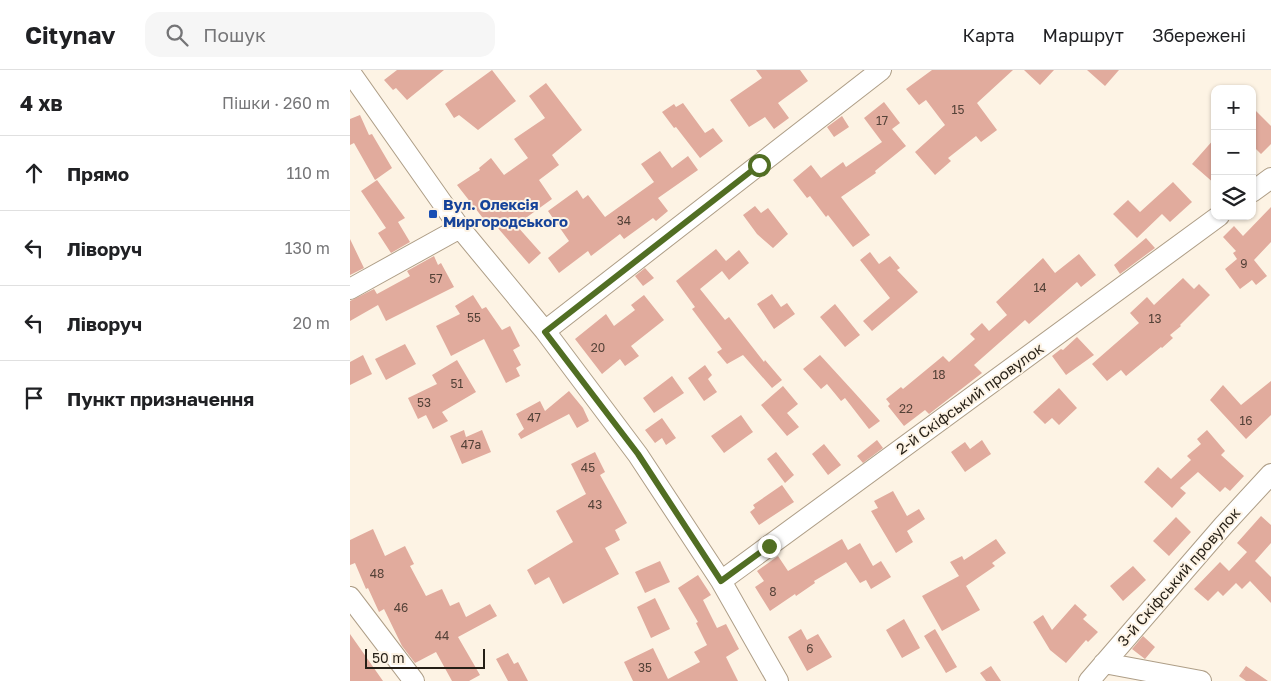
<!DOCTYPE html>
<html lang="uk">
<meta charset="utf-8">
<style>
body{margin:0;font-family:"Golos Text",sans-serif;background:#f6f6f6;color:#202124}
.controls{position:absolute;right:15px;top:15px;display:grid;overflow:hidden;border-radius:10px;box-shadow:0 1px 4px #0004}
.controls button{width:45px;height:45px;display:grid;place-items:center;padding:0;border:0;border-bottom:1px solid #e0e0e0;background:#fff;color:#202124;font:25px sans-serif}
.scale{position:absolute;left:15px;bottom:12px;width:120px;box-sizing:border-box;padding-left:5px;border:2px solid #251f16;border-top:0;font-size:14px;line-height:18px;white-space:nowrap;color:#251f16;-webkit-text-stroke:4px #fdf3e4;paint-order:stroke}
.stop{position:absolute;width:15px;height:15px;margin:-11px;border:4px solid #516e23;border-radius:50%;background:#fff}
.stop.end{background:#516e23;border-color:#fff;box-shadow:0 1px 5px #0008}
.list{margin:0;padding:0;list-style:none}
h2{display:flex;justify-content:space-between;align-items:center;height:65px;margin:0;padding:0 20px;font-size:21px}
h2 small{font-size:16px;font-weight:400;color:#757577}
.list li{display:grid;grid-template-columns:32px 1fr auto;gap:15px;align-items:center;box-sizing:border-box;height:75px;padding:0 20px;border-top:1px solid #e0e0e0}
.list b{display:block;font-size:19px;white-space:nowrap}
.list em{font-size:16px;font-style:normal;color:#757577}
.icon{flex:none;width:28px;height:28px;fill:none;stroke:currentColor;stroke-width:2;stroke-linecap:round;stroke-linejoin:round}
.map{position:relative;flex:none;width:921px;height:611px;overflow:hidden}
header{display:flex;align-items:center;gap:30px;box-sizing:border-box;height:70px;padding:0 25px;background:#fff;border-bottom:1px solid #e0e0e0}
header strong{font-size:24px}
nav{display:flex;gap:28px;margin-inline-start:auto;font-size:18px}
.search{width:350px;height:45px;background:#f6f6f6;display:flex;align-items:center;gap:12px;box-sizing:border-box;padding:0 18px;border-radius:15px;color:#757577;font-size:19px}
main{display:flex}
aside{flex:1;background:#fff}
.map>svg:first-child{display:block}
.building{fill:#e1ab9d}
.lines{fill:none;stroke-linecap:round;stroke-linejoin:round}
.minor-casing{stroke:#ae9e87;stroke-width:22}
.minor{stroke:#fff;stroke-width:20}
.route{stroke:#516e23;stroke-width:6}
.transit-dot{fill:#1a4fb4;stroke:#fdf3e4;stroke-width:2}
.labels{text-anchor:middle;stroke-width:4;stroke-linejoin:round;paint-order:stroke}
.number-label{font-size:12px;fill:#544238}
.transit-label{font-size:15px;font-weight:bold;fill:#164399;stroke:#fdf3e4;text-anchor:start}
.street-label{font-size:15px;fill:#251f16;stroke:#fdf3e4}
</style>
<header>
<strong>Citynav</strong>
<div class="search"><svg class="icon" aria-label="search" viewBox="0 0 24 24"><circle cx="10" cy="10" r="6"/><path d="M15 15l6 6"/></svg>Пошук</div>
<nav><a>Карта</a><a>Маршрут</a><a>Збережені</a></nav>
</header>
<main>
<aside>
<h2>4 хв<small>Пішки · 260 m</small></h2>
<ul class="list">
<li><svg class="icon" aria-label="ahead" viewBox="0 0 24 24"><path d="M12 20V5M6 11l6-6 6 6"/></svg><div><b>Прямо</b></div><em>110 m</em></li>
<li><svg class="icon" aria-label="left" viewBox="0 0 24 24"><path d="M17 20v-9H6M10 6l-5 5 5 5"/></svg><div><b>Ліворуч</b></div><em>130 m</em></li>
<li><svg class="icon" aria-label="left" viewBox="0 0 24 24"><path d="M17 20v-9H6M10 6l-5 5 5 5"/></svg><div><b>Ліворуч</b></div><em>20 m</em></li>
<li><svg class="icon" aria-label="arrive" viewBox="0 0 24 24"><path d="M6 21V4h12l-3 4 3 4H6"/></svg><div><b>Пункт призначення</b></div></li>
</ul>
</aside>
<div class="map">
<svg width="921" height="611" viewBox="0 0 921 611">
<rect width="100%" height="100%" fill="#fdf3e4"/>
<path class="building" d="M47,0H94L57,30L46,18L43,20L34,10Z
M142,0L166,31L128,60L109,45L104,48L95,34Z
M406,0H450L458,11L428,33L439,48L424,59L415,47L399,57L380,30L412,8Z
M582,0H663L627,33L647,60L631,72L626,66L598,88L601,91L585,105L565,82L595,55L576,30L569,35L556,19Z
M674,0H704L690,15Z
M737,0H769L755,16Z
M196,13L232,60L202,85L209,95L189,110L202,129L166,155L191,183L179,194L140,149L136,152L107,115L130,100L129,98L141,88L154,105L178,88L164,69L195,48L179,26Z
M534,32L550,53L542,59L556,76L525,101L526,103L491,127L520,165L503,177L478,145L476,147L460,126L457,128L443,110L461,95L471,108L493,92L496,97L532,72L514,48Z
M333,33L355,63L363,58L373,71L350,88L326,57L324,58L312,42L324,34L326,37Z
M902,37L921,56V74L911,84L902,75Z
M10,45L19,65L22,64L42,98L25,110L4,73L0,75V49Z
M492,46L499,57L484,67L477,57Z
M865,68V114L842,94Z
M310,81L322,98L338,86L348,100L308,128L318,141L306,151L303,148L274,169L270,164L241,186L238,181L209,203L198,188L219,171L198,141L227,120L233,129L238,125L255,147L304,112L291,94Z
M27,110L55,148L48,152L60,172L41,183L28,163L36,158L11,121Z
M823,112L842,132L820,152L812,144L787,168L763,144L778,130L790,142Z
M405,136L411,143L418,138L438,164L423,178L407,164L393,145Z
M921,137V172L904,190L917,206L906,215L902,210L890,219L875,199L887,189L883,183L886,181L873,167L884,156L893,166Z
M796,168L805,178L770,204L764,195Z
M0,169L14,198L0,205Z
M366,179L376,191L389,180L399,193L379,210L372,201L350,219L375,250L379,247L414,292L415,290L432,310L422,318L393,285L377,294L367,282L372,279L342,239L345,237L326,211Z
M520,182L529,194L540,186L550,198L547,200L568,222L522,261L513,251L540,228L510,190Z
M729,184L746,205L731,217L727,212L679,254L675,250L624,295L632,303L579,344L575,340L554,356L538,336L540,334L536,329L551,317L553,319L593,286L599,292L625,269L620,264L632,253L639,261L657,245L646,232L693,188L705,203Z
M84,186L88,195L91,193L104,217L36,251L28,235L0,251V231L24,219L27,224L60,206L57,201Z
M295,198L304,208L293,216L285,206Z
M833,208L844,219L849,214L860,225L830,255L831,256L820,265L823,268L812,278L811,277L776,306L771,300L757,311L742,294L789,253L780,243L797,227L804,235Z
M422,224L431,237L437,233L445,244L424,259L407,234Z
M123,225L132,239L136,237L152,260L160,256L170,276L163,280L171,295L166,298L170,306L156,313L134,269L101,286L86,256L110,244L105,236Z
M294,225L314,250L281,276L289,286L275,296L270,289L252,304L225,269L256,244L264,256L285,240L281,235Z
M485,234L510,265L495,277L470,247Z
M727,267L744,285L716,305L702,286L711,279L713,280Z
M55,274L66,294L36,310L25,289Z
M13,285L22,304L0,315V292Z
M470,285L503,321L530,351L519,359L495,328L491,331L477,314L471,319L453,299Z
M107,290L126,322L92,342L98,351L83,359L76,345L68,349L58,328L87,314L82,305Z
M355,295L362,305L358,309L367,322L354,331L338,308Z
M322,306L334,323L304,343L293,328Z
M921,311V345L896,369L860,330L873,315L891,335Z
M433,316L448,334L437,343L449,357L437,366L411,335Z
M709,318L727,338L709,355L702,348L695,354L683,342Z
M219,321L233,338L239,351L227,358L219,344L171,369L168,364L174,359L166,344L190,331L195,341Z
M391,345L403,362L374,383L361,366Z
M312,348L326,368L316,375L312,368L305,373L295,360Z
M114,360L116,367L132,360L141,382L112,394L100,366Z
M857,360L875,381L871,385L894,406L880,421L875,417L870,422L848,402L830,418L836,423L822,438L794,412L808,397L821,409L841,390L837,386L851,374L847,369Z
M527,370L533,378L513,393L507,386Z
M632,370L641,384L615,402L601,382L615,372L620,379Z
M474,374L491,395L478,405L462,384Z
M245,382L255,402L250,405L277,453L265,460L270,470L255,478L269,504L213,534L199,507L185,515L177,500L223,472L206,441L236,424L221,394Z
M426,382L444,405L435,413L417,389Z
M432,415L444,432L409,455L400,442L405,438L403,435Z
M543,421L557,446L569,439L575,449L557,461L563,472L546,483L521,441L528,438L524,431Z
M911,446L921,455V473L905,491L921,507V533L900,511L892,519L886,513L873,526L868,521L858,531L844,519L870,492L879,501L897,482L887,473Z
M826,447L841,462L819,486L803,471Z
M23,459L35,486L55,476L64,494L60,496L76,526L92,519L100,536L109,532L116,547L140,534L147,546L108,567L130,605L119,611H102L86,582L65,593L52,576L34,539L29,542L18,518L16,519L5,493L0,495V470Z
M492,469L498,480L510,473L523,496L531,491L541,507L521,519L516,510L510,513L496,492L464,511L465,513L446,526L445,524L420,541L405,517L414,511L407,501L428,486L438,501Z
M646,469L656,483L642,493L645,496L616,516L630,540L592,561L572,526L609,506L600,492L612,486L614,490Z
M310,491L320,512L295,523L285,502Z
M783,496L796,510L773,531L760,516Z
M348,505L361,525L353,530L367,558L376,554L389,579L376,587L388,611H283L274,592L303,578L318,609L350,592L344,582L357,575L346,553L348,552L328,518Z
M305,528L320,559L301,568L287,537Z
M725,534L737,545L733,549L748,562L738,572L736,570L716,593L700,580L683,552L693,545L702,560Z
M554,549L570,578L552,588L536,560Z
M451,559L457,570L468,564L482,587L457,601L438,567Z
M585,559L607,597L596,603L574,566Z
M0,564L33,611H0Z
M793,566L805,577L795,589L782,579Z
M158,583L164,594L168,592L178,611H158L146,589Z
M641,596L651,611H636L630,603Z
M896,596L918,611H896L889,606Z"/>
<g class="lines">
<g class="minor-casing">
<path id="minor" d="M0,2L110,158L195,261L288,385L371,511L428,611
M902,122L921,108
M0,219L110,158
M195,261L531,0
M371,511L869,146
M0,527L64,611
M754,593L851,611
M739,611L873,456L921,404"/>
</g>
<use href="#minor" class="minor"/>
</g>
<g class="lines">
<path class="route" d="M409,95L195,262L288,384L371,511L419,476"/>
</g>
<rect class="transit-dot" x="78" y="139" width="10" height="10" rx="2.5"/>
<g class="labels">
<g class="number-label">
<text x="608" y="44">15</text>
<text x="532" y="55">17</text>
<text x="274" y="155">34</text>
<text x="894" y="198">9</text>
<text x="86" y="213">57</text>
<text x="690" y="222">14</text>
<text x="124" y="252">55</text>
<text x="805" y="253">13</text>
<text x="248" y="282">20</text>
<text x="589" y="309">18</text>
<text x="107" y="318">51</text>
<text x="74" y="337">53</text>
<text x="556" y="343">22</text>
<text x="184" y="352">47</text>
<text x="896" y="355">16</text>
<text x="121" y="379">47а</text>
<text x="238" y="402">45</text>
<text x="245" y="439">43</text>
<text x="27" y="508">48</text>
<text x="423" y="526">8</text>
<text x="51" y="542">46</text>
<text x="92" y="570">44</text>
<text x="460" y="583">6</text>
<text x="295" y="602">35</text>
</g>
<g class="transit-label">
<text x="93" y="140">Вул. Олексія<tspan x="93" dy="17">Миргородського</tspan></text>
</g>
<g class="street-label">
<text transform="translate(620 329) rotate(-36)" y="5">2-й Скіфський провулок</text>
<text transform="translate(829 507) rotate(-49)" y="5">3-й Скіфський провулок</text>
</g>
</g>
</svg>
<div class="controls">
<button>+</button>
<button>−</button>
<button><svg class="icon" aria-label="layers" viewBox="0 0 24 24"><path d="M12 4l9 5-9 5-9-5zM3 14l9 5 9-5"/></svg></button>
</div>
<div class="scale">50 m</div>
<div class="stop" style="left:409px;top:95px"></div>
<div class="stop end" style="left:419px;top:476px"></div>
</div>
</main>
